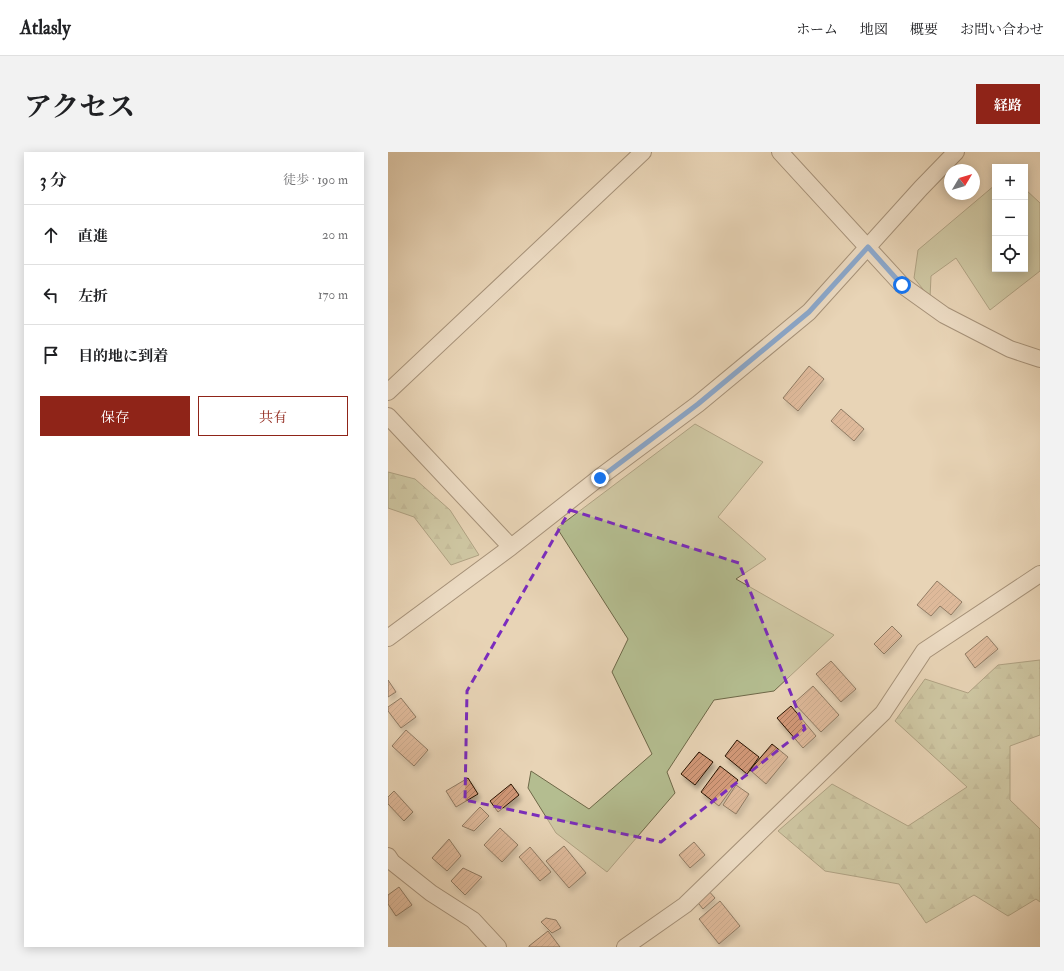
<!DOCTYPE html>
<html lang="ja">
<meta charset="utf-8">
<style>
body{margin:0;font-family:"IM FELL Double Pica","Noto Serif JP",serif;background:#f2f2f2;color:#202124}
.controls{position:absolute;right:12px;top:12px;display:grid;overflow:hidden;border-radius:0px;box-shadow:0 2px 10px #0003}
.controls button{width:36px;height:36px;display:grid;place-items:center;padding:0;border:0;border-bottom:1px solid #e0e0e0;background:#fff;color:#202124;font:20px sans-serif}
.compass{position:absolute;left:556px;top:12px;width:36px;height:36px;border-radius:50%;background:#fff;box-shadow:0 2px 10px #0003;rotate:52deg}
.stop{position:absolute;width:12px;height:12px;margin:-9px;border:3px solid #1a73e8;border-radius:50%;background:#fff}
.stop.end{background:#1a73e8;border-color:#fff;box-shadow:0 1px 4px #0008}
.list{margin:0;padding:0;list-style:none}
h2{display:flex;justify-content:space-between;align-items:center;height:52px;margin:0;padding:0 16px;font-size:17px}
h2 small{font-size:13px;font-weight:400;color:#757577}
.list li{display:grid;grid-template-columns:26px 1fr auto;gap:12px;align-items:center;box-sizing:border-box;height:60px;padding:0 16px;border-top:1px solid #e0e0e0}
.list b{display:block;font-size:15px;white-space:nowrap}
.list em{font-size:13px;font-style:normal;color:#757577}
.actions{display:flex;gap:8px;padding:12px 16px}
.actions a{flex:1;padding:9px 0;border:1px solid #8f2418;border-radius:0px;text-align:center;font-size:14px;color:#8f2418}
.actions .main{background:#8f2418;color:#fff}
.icon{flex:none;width:22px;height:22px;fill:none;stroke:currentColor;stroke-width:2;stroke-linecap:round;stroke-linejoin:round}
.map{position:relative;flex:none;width:652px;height:795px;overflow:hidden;border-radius:0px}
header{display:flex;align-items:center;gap:24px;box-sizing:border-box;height:56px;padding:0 20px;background:#fff;border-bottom:1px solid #e0e0e0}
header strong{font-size:19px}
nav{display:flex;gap:22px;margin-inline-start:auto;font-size:14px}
.intro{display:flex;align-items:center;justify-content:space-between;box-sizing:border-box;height:96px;padding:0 24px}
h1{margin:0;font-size:28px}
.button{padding:10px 18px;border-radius:0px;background:#8f2418;color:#fff;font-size:14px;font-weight:700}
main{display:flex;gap:24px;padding:0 24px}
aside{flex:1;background:#fff;border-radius:0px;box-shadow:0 2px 10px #0003}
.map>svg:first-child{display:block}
.grass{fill:#b4bd90;stroke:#6e6848}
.forest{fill:url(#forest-firs);stroke:#6e6848}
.building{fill:url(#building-hatch);stroke:#271200;filter:url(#shadow)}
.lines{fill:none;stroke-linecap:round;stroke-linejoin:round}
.minor-casing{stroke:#57422e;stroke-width:18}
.minor{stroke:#f0e3d0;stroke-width:16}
.route{stroke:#1a73e8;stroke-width:5}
.marked{fill:none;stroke:#7b2cbf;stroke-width:3;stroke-dasharray:8 5;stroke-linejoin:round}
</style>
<header>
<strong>Atlasly</strong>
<nav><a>ホーム</a><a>地図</a><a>概要</a><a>お問い合わせ</a></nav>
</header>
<div class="intro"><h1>アクセス</h1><a class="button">経路</a></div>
<main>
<aside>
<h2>3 分<small>徒歩 · 190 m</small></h2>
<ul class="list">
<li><svg class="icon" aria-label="ahead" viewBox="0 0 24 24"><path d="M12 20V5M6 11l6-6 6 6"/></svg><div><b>直進</b></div><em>20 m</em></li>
<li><svg class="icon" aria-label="left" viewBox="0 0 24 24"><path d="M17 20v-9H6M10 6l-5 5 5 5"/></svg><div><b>左折</b></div><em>170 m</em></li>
<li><svg class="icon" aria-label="arrive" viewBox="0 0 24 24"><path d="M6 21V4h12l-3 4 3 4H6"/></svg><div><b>目的地に到着</b></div></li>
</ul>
<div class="actions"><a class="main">保存</a><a>共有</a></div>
</aside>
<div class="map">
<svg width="652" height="795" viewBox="0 0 652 795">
<defs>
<pattern id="forest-firs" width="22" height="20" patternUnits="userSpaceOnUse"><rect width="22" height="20" fill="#b4bd90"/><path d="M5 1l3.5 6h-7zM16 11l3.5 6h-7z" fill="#9ba17a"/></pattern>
<pattern id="building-hatch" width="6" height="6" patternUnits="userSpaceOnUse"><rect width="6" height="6" fill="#d39979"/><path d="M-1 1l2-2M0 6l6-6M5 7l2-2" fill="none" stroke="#ab7b61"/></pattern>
<filter id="shadow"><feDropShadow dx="2.5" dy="4.5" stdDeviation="2" flood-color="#0004"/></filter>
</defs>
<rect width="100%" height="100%" fill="#e8d4b6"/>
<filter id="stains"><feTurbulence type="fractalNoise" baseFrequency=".005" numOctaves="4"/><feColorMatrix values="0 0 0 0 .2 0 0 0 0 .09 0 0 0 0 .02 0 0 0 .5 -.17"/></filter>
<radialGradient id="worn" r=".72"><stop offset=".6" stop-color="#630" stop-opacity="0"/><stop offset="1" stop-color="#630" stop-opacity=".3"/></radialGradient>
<path class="grass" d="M607,33V117H637V37L652,51V119L602,158L568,106L543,124L542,146L526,126L530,98Z
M307,272L375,310L330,365L378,407L348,427L446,483L386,539L326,548L279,620L287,641L219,720L168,681L140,636L143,619L201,657L264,602L224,520L240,487L169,376Z"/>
<path class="forest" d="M0,320L27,327L62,358L91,403L63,413L26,365L0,356Z
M652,508V583L622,594V648L652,677V750L648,747L620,764L586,743L538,771L511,732L437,719L390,679L444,632L520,674L579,635L507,569L537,527L580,541L610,513Z"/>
<path class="building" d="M421,214L436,227L410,259L395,246Z
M453,257L476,277L466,289L443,269Z
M549,429L574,450L563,463L552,454L543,464L529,453Z
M504,474L514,484L496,502L486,492Z
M599,484L610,497L587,516L577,502Z
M443,509L468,537L453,550L428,522Z
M0,528L8,540L0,545Z
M425,534L451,563L433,580L406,551Z
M13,546L28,565L13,576L0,559V555Z
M403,554L428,584L415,596L389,566Z
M18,578L40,598L26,614L4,594Z
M349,588L371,605L359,622L337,604Z
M384,592L400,605L378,632L362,618Z
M311,600L325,610L307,633L293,622Z
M332,614L350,628L331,654L313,640Z
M80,626L90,642L68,655L58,639Z
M123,632L131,643L110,660L102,649Z
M348,633L361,642L348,662L335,653Z
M6,639L25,660L16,669L0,652V645Z
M92,655L101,664L86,679L74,674Z
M112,676L130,693L114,710L96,693Z
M61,687L73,704L59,719L44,706Z
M306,690L317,703L302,716L291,703Z
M176,694L198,721L181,736L158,709Z
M142,695L163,720L152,729L131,705Z
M75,716L94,725L77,743L63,729Z
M11,735L24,753L8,764L0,752V743Z
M319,737L327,746L315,757L307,747Z
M332,749L352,774L331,792L311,767Z
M158,766L168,768L173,776L164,781L153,770Z
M160,779L172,795H141V794Z"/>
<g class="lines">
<g class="minor-casing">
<path id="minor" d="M392,0L514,133L556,163L622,197L652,207
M0,240L255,0
M0,264L123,395
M0,486L123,395L212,325L310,252L421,160L533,36L568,0
M0,704L4,710L43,741L85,768L110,795
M237,795L297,753L495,561L536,499L652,422"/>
</g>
<use href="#minor" class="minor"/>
</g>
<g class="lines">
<path class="route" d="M212,326L310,252L421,160L480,95L514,133"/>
</g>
<path d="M0 0H652V795H0ZM182,358L351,411L417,577L273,690L77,648L79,539Z" fill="#e8d4b6" fill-opacity=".55" fill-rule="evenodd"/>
<path class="marked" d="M182,358L351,411L417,577L273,690L77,648L79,539Z"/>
<rect width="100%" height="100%" filter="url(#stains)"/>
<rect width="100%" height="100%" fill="url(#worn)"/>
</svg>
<div class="controls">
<button>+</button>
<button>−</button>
<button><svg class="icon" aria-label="locate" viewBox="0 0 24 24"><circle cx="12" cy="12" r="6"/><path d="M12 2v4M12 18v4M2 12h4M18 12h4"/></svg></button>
</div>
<svg class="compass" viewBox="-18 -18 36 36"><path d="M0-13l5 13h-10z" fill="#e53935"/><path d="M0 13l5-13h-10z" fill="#757577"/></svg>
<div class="stop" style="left:514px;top:133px"></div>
<div class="stop end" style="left:212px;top:326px"></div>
</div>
</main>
